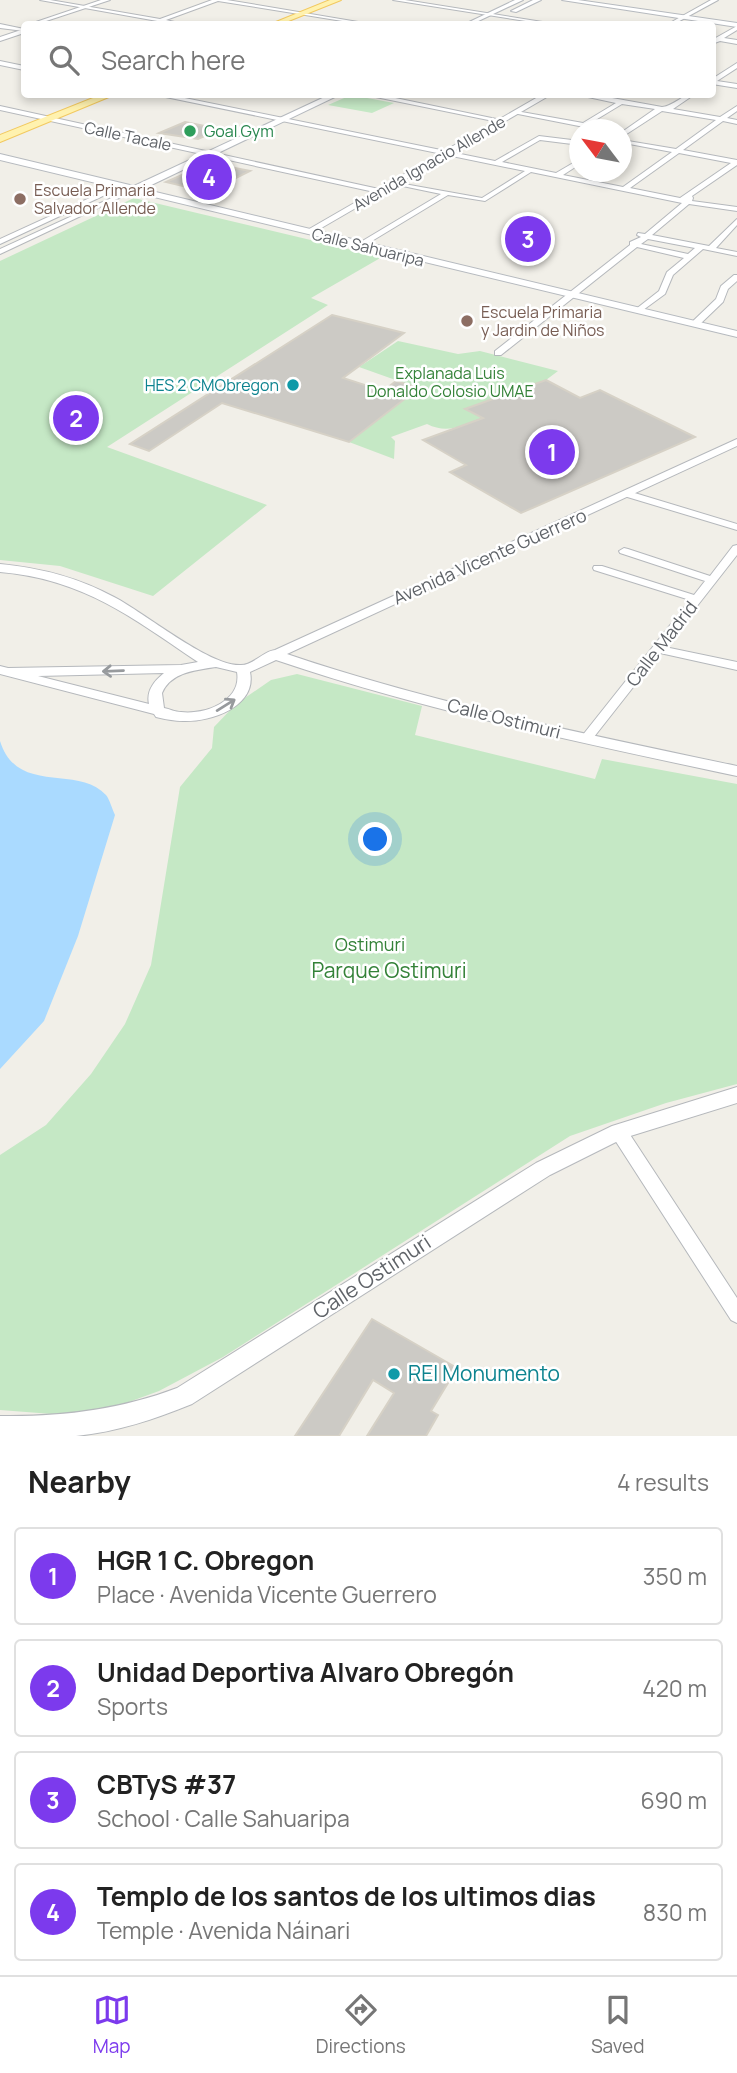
<!DOCTYPE html>
<meta charset="utf-8">
<style>
body{margin:0;font-family:Manrope,sans-serif;background:#f6f6f6;color:#222}
.compass{position:absolute;left:569px;top:119px;width:63px;height:63px;border-radius:50%;background:#fff;box-shadow:0 4px 10px #0003;rotate:302deg}
.you{position:absolute;left:376px;top:840px;width:24px;height:24px;margin:-18px;border:5px solid #fff;border-radius:50%;background:#1a73e8;box-shadow:0 0 0 10px #1a73e833}
.badge{display:grid;place-items:center;width:46px;height:46px;border-radius:50%;background:#7c3aed;color:#fff;font-size:23px;font-weight:700}
.pin{position:absolute;translate:-50% -50%;border:4px solid #fff;box-shadow:0 2px 7px #0006}
.list{margin:0;padding:0;list-style:none}
h2{display:flex;justify-content:space-between;align-items:center;height:91px;margin:0;padding:0 28px;font-size:30px}
h2 small{font-size:23px;font-weight:400;color:#767676}
.list li{display:grid;grid-template-columns:46px 1fr auto;gap:21px;align-items:center;box-sizing:border-box;height:98px;margin:0 14px 14px;padding:0 14px;border:2px solid #e0e0e0;border-radius:7px}
.list b{display:block;font-size:26px;white-space:nowrap}
.list p{margin:0;font-size:23px;white-space:nowrap;color:#767676}
.list em{font-size:23px;font-style:normal;color:#767676}
.icon{flex:none;width:38px;height:38px;fill:none;stroke:currentColor;stroke-width:2;stroke-linecap:round;stroke-linejoin:round}
.map{position:relative;flex:none;width:737px;height:1436px;overflow:hidden}
.search{position:absolute;background:#fff;box-shadow:0 4px 10px #0003;left:21px;right:21px;top:21px;height:77px;display:flex;align-items:center;gap:18px;box-sizing:border-box;padding:0 24px;border-radius:7px;color:#767676;font-size:26px}
.sheet{height:539px;background:#fff}
nav{display:flex;justify-content:space-around;align-items:center;box-sizing:border-box;height:98px;border-top:2px solid #e0e0e0;background:#fff;font-size:19px;color:#767676}
nav a{display:grid;justify-items:center;gap:4px}
nav .on{color:#7c3aed}
.map>svg:first-child{display:block}
.green{fill:#c5e8c5}
.water{fill:#aadaff}
.building{fill:#cccac5;stroke:#d6d1c6;stroke-width:2}
.lines{fill:none;stroke-linecap:round;stroke-linejoin:round}
.minor-casing{stroke:#b5b8bc;stroke-width:2}
.tertiary-casing{stroke:#b5b8bc;stroke-width:2}
.secondary-casing{stroke:#b6babf;stroke-width:2}
.primary-casing{stroke:#f2c960;stroke-width:2}
.minor{fill:#fff;fill-rule:evenodd}
.tertiary{fill:#fff;fill-rule:evenodd}
.secondary{fill:#fff;fill-rule:evenodd}
.primary{fill:#fff2af;fill-rule:evenodd}
.oneway{stroke:#979a9d}
.leisure-dot{fill:#2e9e5b;stroke:#fff;stroke-width:2.5}
.education-dot{fill:#8d6e63;stroke:#fff;stroke-width:2.5}
.culture-dot{fill:#0f9aa8;stroke:#fff;stroke-width:2.5}
.labels{text-anchor:middle;stroke-width:5;stroke-linejoin:round;paint-order:stroke}
.far-leisure-label{font-size:16px;fill:#27864d;stroke:#fff;text-anchor:start}
.far-street-label{font-size:16px;fill:#5f6368;stroke:#fff}
.far-education-label{font-size:16px;fill:#785e54;stroke:#fff;text-anchor:start}
.far-park-label{font-size:16px;fill:#348238;stroke:#fff}
.far-culture-label{font-size:16px;fill:#0d838f;stroke:#fff;text-anchor:end}
.street-label{font-size:18px;fill:#5f6368;stroke:#fff}
.park-label{font-size:18px;fill:#348238;stroke:#fff}
.near-park-label{font-size:21px;fill:#348238;stroke:#fff}
.near-street-label{font-size:21px;fill:#5f6368;stroke:#fff}
.near-culture-label{font-size:21px;fill:#0d838f;stroke:#fff;text-anchor:start}
</style>
<div class="map">
<svg width="737" height="1436" viewBox="0 0 737 1436">
<rect width="100%" height="100%" fill="#f1efe8"/>
<path class="green" d="M351,95L394,103L372,113L328,105Z
M134,198L382,257L311,298L328,305L107,447L267,505L153,596L60,566L0,560V261Z
M398,341L458,354L480,351L558,371L546,380L466,409L483,418C462,426 447,434 427,424L391,437L395,441L394,459L349,442L418,388L359,367Z
M297,674L422,706L415,735L595,779L602,759L737,784V1084L666,1103L570,1136L223,1357L159,1391L107,1410L52,1414L0,1410V1155L46,1125L91,1074L125,1024L151,965L180,787L212,748L214,727L236,704L271,680Z"/>
<path class="water" d="M0,741C17,796 78,764 106,795C110,800 112,809 115,815L78,936L44,1021L0,1069Z"/>
<path class="building" d="M185,122L220,129L198,139L159,133Z
M209,163L250,171L208,192L166,182Z
M332,315L404,333L343,378L383,391L396,381L419,388L349,442L222,403L149,451L130,444Z
M546,380L580,398L600,390L695,437L521,513L450,472L466,465L423,440L483,418L465,409Z
M372,1319L457,1368L431,1411L438,1415L426,1436H367L394,1393L373,1380L339,1436H295Z"/>
<g class="lines">
<g class="minor-casing">
<path id="minor" d="M40,0H50L160,19L212,0H227L370,24H361L218,1L166,20L183,24H174Z
M393,0H405L555,24H545Z
M0,24L24,29V31L0,28Z
M737,26V30L724,38L737,40V44L720,41L712,44V40Z
M0,61L24,66V70L0,65Z
M737,63V68L717,81L737,84V88L712,84V79Z
M151,94H165L495,161L539,136L580,141V145L540,140L502,162L556,173L580,159V164L563,175L623,187L672,152L624,143L622,140L676,149L716,120L662,111L622,137V132L655,109L622,104L584,127L513,113L516,111L583,123L616,103L574,94H590L662,107C674,106 682,94 695,94L673,109L720,117L737,106V111L727,118L737,120V124L723,121L683,150L737,160V165L692,196L693,198L692,201L737,207V211L689,204L652,235L709,246L737,219V225L716,248L737,252V256L703,249L673,275L665,294L639,313L635,311L636,309L659,291L667,272L684,258L637,247L501,355H495V351L630,245V242L641,237L637,235L638,233L645,234L682,203L531,172L485,201L448,195L362,247L358,245L359,243L441,194L393,184V182L482,198L525,171ZM679,153L731,163L680,198L630,188ZM648,239L695,248L688,254L641,244Z
M361,94H376L506,121L503,123Z
M0,106L379,189L382,191L379,193L0,110Z
M118,185L121,187L120,188L0,244V239Z
M131,189L136,190L0,254V249Z
M734,275H737V281L728,289L723,302L698,326H692V322L716,299L721,286Z
M628,491L737,524V530L624,496V492Z
M737,545V555L665,647L737,662V670L660,653L590,742H582L580,739L582,736L690,600L594,570L593,568L594,566H602L694,595L705,581L620,553L619,551L624,548L628,549L710,576L733,546Z
M619,1125L625,1127L737,1298V1323L731,1320L613,1137L611,1132L613,1127Z"/>
</g>
<g class="tertiary-casing">
<path id="tertiary" d="M101,0H110L37,24H30Z
M711,0H718L674,24H668Z
M24,29V33L0,41V37Z
M543,94H552L311,234L304,232Z
M737,439V446L287,654C434,704 586,734 737,766V776C582,743 426,711 276,660L250,672C257,706 212,722 183,721C175,721 164,719 156,717L154,714L0,674V666L8,668L181,665L198,662C131,617 83,579 0,572V564C41,568 77,577 114,597C145,613 210,667 241,665C253,665 264,651 275,650ZM216,667L237,672C242,701 205,715 181,712C175,712 170,709 164,708L162,693C171,672 196,670 216,667ZM164,673C154,681 146,691 149,704L38,676Z
M737,1087V1103L624,1138L550,1175L192,1404C155,1419 117,1432 76,1436C51,1436 25,1436 0,1436V1416C61,1417 119,1410 177,1388L536,1163L612,1126Z"/>
</g>
<g class="secondary-casing">
<path id="secondary" d="M515,0H523L472,24H465Z
M533,0H541L516,12L511,11Z
M562,0H578L737,23V27Z
M331,94H341L143,189L737,331V337L0,160V154L134,186Z"/>
</g>
<g class="primary-casing">
<path id="primary" d="M330,0H341L281,24H271Z
M103,94H116L0,142V135Z"/>
</g>
<use href="#minor" class="minor"/>
<use href="#tertiary" class="tertiary"/>
<use href="#secondary" class="secondary"/>
<use href="#primary" class="primary"/>
</g>
<defs><path id="oneway-shaft" d="M-6 0H5M1.5-3L5.5 0L1.5 3" fill="none" stroke-width="1.6" stroke-linecap="round" stroke-linejoin="round" transform="scale(1.75)"/></defs>
<g class="oneway">
<use href="#oneway-shaft" transform="translate(113 671) rotate(178)"/>
<use href="#oneway-shaft" transform="translate(226 705) rotate(-32)"/>
</g>
<circle class="leisure-dot" cx="190" cy="131" r="7"/>
<g class="education-dot">
<circle cx="20" cy="199" r="7"/>
<circle cx="467" cy="321" r="7"/>
</g>
<g class="culture-dot">
<circle cx="293" cy="385" r="7"/>
<circle cx="394" cy="1374" r="7"/>
</g>
<g class="labels">
<g class="far-leisure-label">
<text x="204" y="137">Goal Gym</text>
</g>
<g class="far-street-label">
<text transform="translate(128 136) rotate(12)" y="6">Calle Tacale</text>
<text transform="translate(429 163) rotate(-30)" y="6">Avenida Ignacio Allende</text>
<text transform="translate(368 247) rotate(14)" y="6">Calle Sahuaripa</text>
</g>
<g class="far-education-label">
<text x="34" y="196">Escuela Primaria<tspan x="34" dy="18">Salvador Allende</tspan></text>
<text x="481" y="318">Escuela Primaria<tspan x="481" dy="18">y Jardin de Niños</tspan></text>
</g>
<g class="far-park-label">
<text x="450" y="379">Explanada Luis<tspan x="450" dy="18">Donaldo Colosio UMAE</tspan></text>
</g>
<g class="far-culture-label">
<text x="279" y="391">HES 2 CMObregon</text>
</g>
<g class="street-label">
<text transform="translate(490 557) rotate(-24)" y="6">Avenida Vicente Guerrero</text>
<text transform="translate(662 644) rotate(-52)" y="6">Calle Madrid</text>
<text transform="translate(504 719) rotate(14)" y="6">Calle Ostimuri</text>
</g>
<g class="park-label">
<text x="370" y="951">Ostimuri</text>
</g>
<g class="near-park-label">
<text x="389" y="978">Parque Ostimuri</text>
</g>
<g class="near-street-label">
<text transform="translate(372 1277) rotate(-33)" y="7">Calle Ostimuri</text>
</g>
<g class="near-culture-label">
<text x="408" y="1381">REI Monumento</text>
</g>
</g>
</svg>
<svg class="compass" viewBox="-18 -18 36 36"><path d="M0-13l5 13h-10z" fill="#e53935"/><path d="M0 13l5-13h-10z" fill="#767676"/></svg>
<div class="you"></div>
<div class="pin badge" style="left:552px;top:452px">1</div>
<div class="pin badge" style="left:76px;top:418px">2</div>
<div class="pin badge" style="left:528px;top:239px">3</div>
<div class="pin badge" style="left:209px;top:177px">4</div>
<div class="search"><svg class="icon" aria-label="search" viewBox="0 0 24 24"><circle cx="10" cy="10" r="6"/><path d="M15 15l6 6"/></svg>Search here</div>
</div>
<section class="sheet">
<h2>Nearby<small>4 results</small></h2>
<ul class="list">
<li><span class="badge">1</span><div><b>HGR 1 C. Obregon</b><p>Place · Avenida Vicente Guerrero</p></div><em>350 m</em></li>
<li><span class="badge">2</span><div><b>Unidad Deportiva Alvaro Obregón</b><p>Sports</p></div><em>420 m</em></li>
<li><span class="badge">3</span><div><b>CBTyS #37</b><p>School · Calle Sahuaripa</p></div><em>690 m</em></li>
<li><span class="badge">4</span><div><b>Templo de los santos de los ultimos dias</b><p>Temple · Avenida Náinari</p></div><em>830 m</em></li>
</ul>
</section>
<nav>
<a class="on"><svg class="icon" aria-label="map" viewBox="0 0 24 24"><path d="M3 6l6-2 6 2 6-2v14l-6 2-6-2-6 2zM9 4v14M15 6v14"/></svg>Map</a>
<a><svg class="icon" aria-label="directions" viewBox="0 0 24 24"><path d="M12 3l9 9-9 9-9-9zM9 14v-3h6M13 9l2 2-2 2"/></svg>Directions</a>
<a><svg class="icon" aria-label="saved" viewBox="0 0 24 24"><path d="M7 4h10v16l-5-4-5 4z"/></svg>Saved</a>
</nav>
